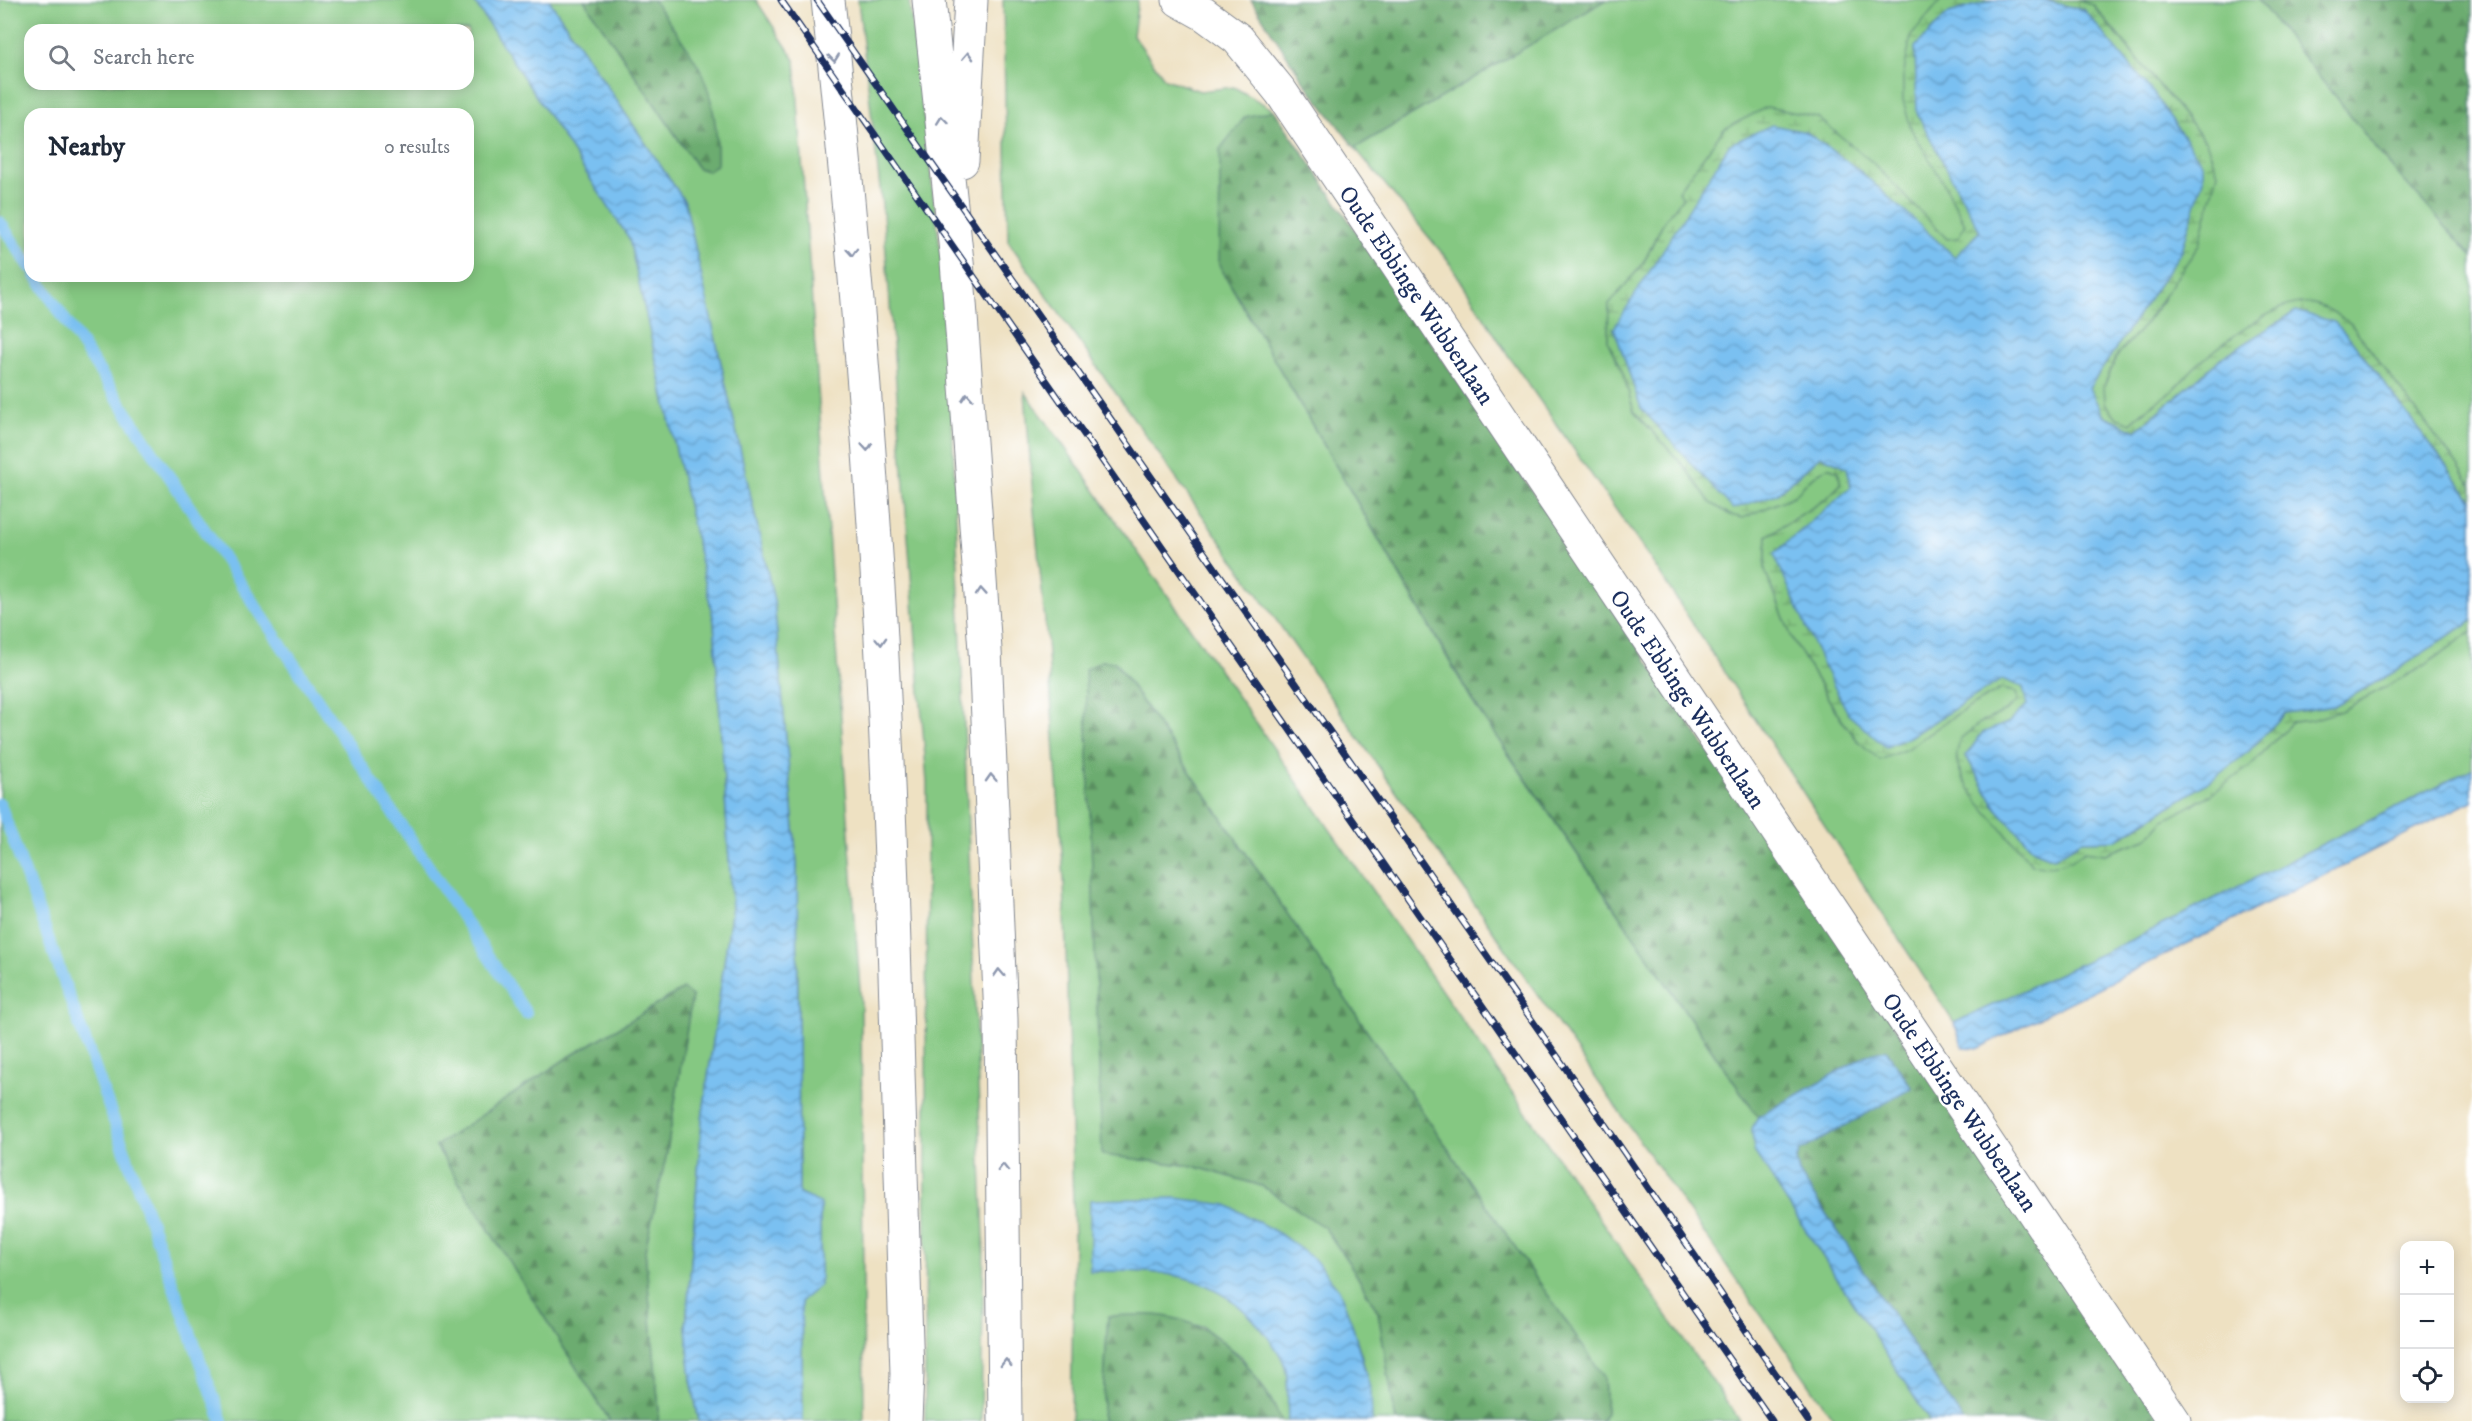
<!DOCTYPE html>
<meta charset="utf-8">
<style>
body{margin:0;font-family:"IM FELL DW Pica",serif;background:#f2f2f3;color:#1f2937}
.controls{position:absolute;right:18px;bottom:18px;display:grid;overflow:hidden;border-radius:12px;box-shadow:0 3px 15px #0003}
.controls button{width:54px;height:54px;display:grid;place-items:center;padding:0;border:0;border-bottom:2px solid #e0e1e3;background:#fff;color:#1f2937;font:30px sans-serif}
.list{margin:0;padding:0;list-style:none}
h2{display:flex;justify-content:space-between;align-items:center;height:78px;margin:0;padding:0 24px;font-size:26px}
h2 small{font-size:20px;font-weight:400;color:#747a83}
.icon{flex:none;width:33px;height:33px;fill:none;stroke:currentColor;stroke-width:2;stroke-linecap:round;stroke-linejoin:round}
.map{position:relative;flex:none;width:2472px;height:1421px;overflow:hidden}
.search{position:absolute;background:#fff;box-shadow:0 3px 15px #0003;left:24px;top:24px;width:450px;height:66px;display:flex;align-items:center;gap:15px;box-sizing:border-box;padding:0 21px;border-radius:18px;color:#747a83;font-size:22px}
.panel{position:absolute;background:#fff;box-shadow:0 3px 15px #0003;left:24px;top:108px;width:450px;height:174px;border-radius:18px}
.map>svg:first-child{display:block}
.green{fill:#85c882;stroke:#507c70;stroke-width:1.5;fill-rule:evenodd}
.forest{fill:url(#forest-firs);stroke:#446e67;stroke-width:1.5}
.wetland{fill:url(#wetland-marsh);stroke:#507c70;stroke-width:1.5}
.water{fill:url(#water-waves);stroke:#4a78a8;stroke-width:1.5}
.lines{fill:none;stroke-linecap:round;stroke-linejoin:round}
.stream{stroke:#7ac0f1;stroke-width:12}
.minor-casing{stroke:#848890;stroke-width:35}
.motorway-casing{stroke:#848890;stroke-width:35}
.minor{stroke:#fff;stroke-width:33}
.motorway{stroke:#fff;stroke-width:33}
.rail-casing{stroke:#1b2f5e;stroke-width:7}
.rail{stroke:#fff;stroke-width:4.5;stroke-dasharray:14;stroke-linecap:butt}
.oneway{stroke:#8d97ae}
.labels{text-anchor:middle;stroke-width:4.5;stroke-linejoin:round;paint-order:stroke}
.street-label{font-size:24px;fill:#1b2f5e;stroke:#fff}
</style>
<div class="map">
<svg width="2472" height="1421" viewBox="0 0 2472 1421">
<defs>
<pattern id="forest-firs" width="22" height="20" patternUnits="userSpaceOnUse" patternTransform="scale(1.5)"><rect width="22" height="20" fill="#6cac70"/><path d="M5 1l3.5 6h-7zM16 11l3.5 6h-7z" fill="#588c5f"/></pattern>
<pattern id="wetland-marsh" width="20" height="14" patternUnits="userSpaceOnUse" patternTransform="scale(1.5)"><rect width="20" height="14" fill="#85c882"/><path d="M1 5h8M5 5V1M11 12h8M15 12V8" fill="none" stroke="#6ca36e"/></pattern>
<pattern id="water-waves" width="16" height="10" patternUnits="userSpaceOnUse" patternTransform="scale(1.5)"><rect width="16" height="10" fill="#7ac0f1"/><path d="M0 5q4-4 8 0t8 0" fill="none" stroke="#639cc6"/></pattern>
</defs>
<rect width="100%" height="100%" fill="#fff"/>
<filter id="ink" filterUnits="userSpaceOnUse"><feTurbulence type="fractalNoise" baseFrequency=".0167" numOctaves="2"/><feDisplacementMap in="SourceGraphic" scale="12" xChannelSelector="R" yChannelSelector="G"/><feConvolveMatrix kernelMatrix="1 2 1 2 8 2 1 2 1" color-interpolation-filters="sRGB"/></filter>
<filter id="wash" filterUnits="userSpaceOnUse"><feTurbulence type="fractalNoise" baseFrequency=".008" numOctaves="4" result="noise"/><feDisplacementMap in="SourceGraphic" scale="24" xChannelSelector="R" yChannelSelector="G"/><feGaussianBlur stdDeviation="1.35" result="paint"/><feColorMatrix in="noise" values="0 0 0 0 0 0 0 0 0 0 0 0 0 0 0 0 0 1.4 0 .05"/><feComposite in="paint" operator="in"/></filter>
<g filter="url(#wash)">
<rect width="100%" height="100%" fill="#eee1c2"/>
<path class="green" d="M0,0H473L629,238L714,621L732,907L702,1120L686,1327L691,1379L699,1421H658L659,1411L645,1250L666,1157L692,996L683,989L564,1060L436,1146L610,1421H0ZM30,30H468V84H30ZM30,114H468V276H30Z
M549,0H584L698,168L708,171L717,164L701,71L653,0H756L795,60L861,1004L864,1421H803L801,1301L820,1285V1204L799,1194L797,863L774,601L685,202Z
M858,0H909L948,312L984,1238L981,1421H925L927,783L883,214Z
M1003,0H1138L1133,35L1165,79L1200,91L1234,87L1274,110L1219,265L1477,709L1758,1117L1752,1129L1754,1151L1930,1421H1835L1256,591L1008,241Z
M1606,0H1942V180L1965,224L1958,239H1947L1817,117L1683,197L1663,223L1643,264L1609,304L1608,342L1623,373L1634,411L1684,466L1711,503L1794,496L1811,478L1828,467L1838,471L1841,484L1826,499L1767,536L1765,570L1792,638L1837,713L1858,741L1907,749L1954,716L2001,689L2016,692L2017,701L2006,711L1980,723L1966,782C1986,811 2012,836 2032,865L2071,861L2085,851L2105,854L2148,838L2163,821L2249,767L2292,722L2311,720L2424,666L2472,631V769L2144,934L1954,1023L1651,560L1508,355L1447,259L1355,148Z
M2076,0H2258L2387,162L2472,256V486L2350,323L2266,317L2229,340L2195,367L2172,391L2143,411L2131,423L2117,418L2105,403L2104,386L2118,355L2144,325L2163,300L2206,142L2093,5Z
M1025,392L1078,466L1740,1421H1600L1606,1412L1604,1377L1116,663L1101,661L1140,1160L1193,1166L1262,1186L1325,1228L1353,1269L1378,1312L1396,1421H1372C1371,1375 1355,1333 1339,1290L1091,1240L1090,1271C1161,1271 1210,1268 1260,1327C1269,1338 1284,1357 1286,1370C1289,1387 1287,1405 1288,1421H1282L1269,1396L1241,1356L1202,1326L1108,1316L1102,1421H1071L1074,1238L1064,880L1047,641L1034,511Z"/>
<path class="forest" d="M584,0H653C668,21 692,51 702,73C714,102 718,133 717,164L708,171L698,168Z
M1251,0H1606L1355,148L1302,79Z
M2258,0H2472V256L2387,162Z
M1274,110L2162,1421H1963L1799,1173L1796,1161L1800,1151L1912,1087L1886,1050L1867,1055L1758,1117L1478,709L1219,265L1220,149L1245,117Z
M1101,661L1115,662L1604,1377L1606,1413L1600,1421H1396L1378,1312L1353,1269L1325,1228L1262,1186L1193,1166L1102,1155L1085,670Z
M683,989L692,996L666,1157L645,1250L659,1411L658,1421H610L436,1146L564,1060Z
M1108,1316C1125,1316 1145,1313 1163,1316C1224,1325 1255,1370 1282,1421H1102Z"/>
<path class="wetland" d="M1941,0H1994L1949,13L1917,113L1980,231L1955,258L1860,171L1806,132L1776,494L1821,456L1847,467L1852,487L1774,554L1909,737L2002,679L2023,687L2028,704L2008,723L1982,733L1966,756L1997,809L2034,850L2054,858L2081,841L2117,840L2210,781L2249,751L2285,713L2334,706L2394,672L2472,620V631L2424,666L2341,711L2311,720L2292,722L2249,767L2210,795L2163,821L2148,838L2105,854L2085,851C2064,866 2057,867 2032,865C2012,837 1964,795 1957,762C1955,756 1959,746 1960,739L1980,723L2006,711L2017,701L2016,692L2001,689L1954,716L1907,749L1880,760L1858,741L1837,713L1792,638L1765,570L1767,536L1826,499L1841,484L1838,471L1828,467L1811,478L1794,496L1743,518L1730,515L1711,503L1684,466L1634,411L1623,373L1608,342L1609,304L1643,264L1663,223L1683,197L1678,191L1724,129L1767,107L1817,117L1872,162L1947,239L1958,238L1965,224L1942,180L1911,129L1903,100V77L1911,36Z
M2043,0H2076L2092,5L2206,142L2218,173L2199,245L2144,325L2117,355L2104,386L2105,403L2117,418L2131,423C2143,411 2157,403 2171,392C2181,384 2188,373 2197,365C2219,346 2278,299 2308,303C2324,305 2337,314 2350,323L2462,471L2472,486V500L2350,338L2296,311L2224,356L2136,431L2103,415L2089,388L2182,250L2084,10Z"/>
<path class="water" d="M473,0H549L685,202L774,601L797,863L799,1194L820,1203V1285L801,1301L803,1421H699L691,1379L686,1327L702,1120L732,907L714,621L629,238Z
M1994,0H2043L2084,10L2154,94L2203,165V179L2182,250L2089,388L2103,415L2136,431L2224,356L2296,311L2334,322L2350,338L2472,500V620L2394,672L2334,706L2285,713L2249,751L2210,781L2116,840L2081,841L2054,858L2034,850L1997,809L1966,756L1982,733L2008,723L2027,705L2023,687L2002,679L1909,737L1886,747L1849,715L1821,661L1774,554L1851,487L1847,467L1821,456L1776,494L1733,509L1641,408L1614,328L1730,144L1772,125L1806,132L1860,171L1955,257L1980,231L1917,113L1915,47L1949,13Z
M2472,769V801L1979,1048L1963,1047L1954,1023L2144,934Z
M1886,1050L1912,1088L1800,1151L1796,1161L1799,1173L1963,1421H1930L1754,1151L1752,1129L1758,1117L1867,1055Z
M1176,1198L1227,1205L1280,1234L1315,1260L1339,1290L1352,1324L1371,1392L1372,1421H1288C1287,1405 1289,1387 1286,1370C1284,1357 1269,1338 1260,1327C1211,1269 1161,1271 1090,1271V1200Z"/>
<g class="lines">
<path class="stream" d="M0,222L30,267
M36,276L526,1013
M0,804L222,1421"/>
</g>
</g>
<g filter="url(#ink)">
<g class="lines">
<g class="minor-casing">
<path id="minor" d="M1179,0L1204,14L1238,39L1281,92L2174,1421"/>
</g>
<g class="motorway-casing">
<path id="motorway" d="M828,0C850,206 868,413 880,620C894,871 899,1123 907,1374L905,1421
M929,0L957,261L985,650L1001,1019L1005,1421
M962,161L971,0"/>
</g>
<use href="#minor" class="minor"/>
<use href="#motorway" class="motorway"/>
<g class="rail-casing">
<path id="rail" d="M781,0L1772,1421
M817,0L1597,1113L1808,1421"/>
</g>
<use href="#rail" class="rail"/>
</g>
<defs><path id="oneway-chevron" d="M-2-3.5L2.5 0L-2 3.5" fill="none" stroke-width="1.6" stroke-linecap="round" stroke-linejoin="round" transform="scale(1.5)"/></defs>
<g class="oneway">
<use href="#oneway-chevron" transform="translate(968 56) rotate(-87)"/>
<use href="#oneway-chevron" transform="translate(834 58) rotate(84)"/>
<use href="#oneway-chevron" transform="translate(942 120) rotate(-96)"/>
<use href="#oneway-chevron" transform="translate(852 252) rotate(86)"/>
<use href="#oneway-chevron" transform="translate(967 397) rotate(-94)"/>
<use href="#oneway-chevron" transform="translate(867 447) rotate(86)"/>
<use href="#oneway-chevron" transform="translate(981 592) rotate(-94)"/>
<use href="#oneway-chevron" transform="translate(881 641) rotate(87)"/>
<use href="#oneway-chevron" transform="translate(991 778) rotate(-93)"/>
<use href="#oneway-chevron" transform="translate(999 973) rotate(-93)"/>
<use href="#oneway-chevron" transform="translate(1003 1168) rotate(-91)"/>
<use href="#oneway-chevron" transform="translate(1006 1363) rotate(-91)"/>
</g>
</g>
<g class="labels">
<g class="street-label">
<text transform="translate(1417 295) rotate(56)" y="8">Oude Ebbinge Wubbenlaan</text>
<text transform="translate(1688 699) rotate(56)" y="8">Oude Ebbinge Wubbenlaan</text>
<text transform="translate(1960 1102) rotate(56)" y="8">Oude Ebbinge Wubbenlaan</text>
</g>
</g>
</svg>
<div class="controls">
<button>+</button>
<button>−</button>
<button><svg class="icon" aria-label="locate" viewBox="0 0 24 24"><circle cx="12" cy="12" r="6"/><path d="M12 2v4M12 18v4M2 12h4M18 12h4"/></svg></button>
</div>
<div class="search"><svg class="icon" aria-label="search" viewBox="0 0 24 24"><circle cx="10" cy="10" r="6"/><path d="M15 15l6 6"/></svg>Search here</div>
<section class="panel">
<h2>Nearby<small>0 results</small></h2>
<ul class="list">
</ul>
</section>
</div>
